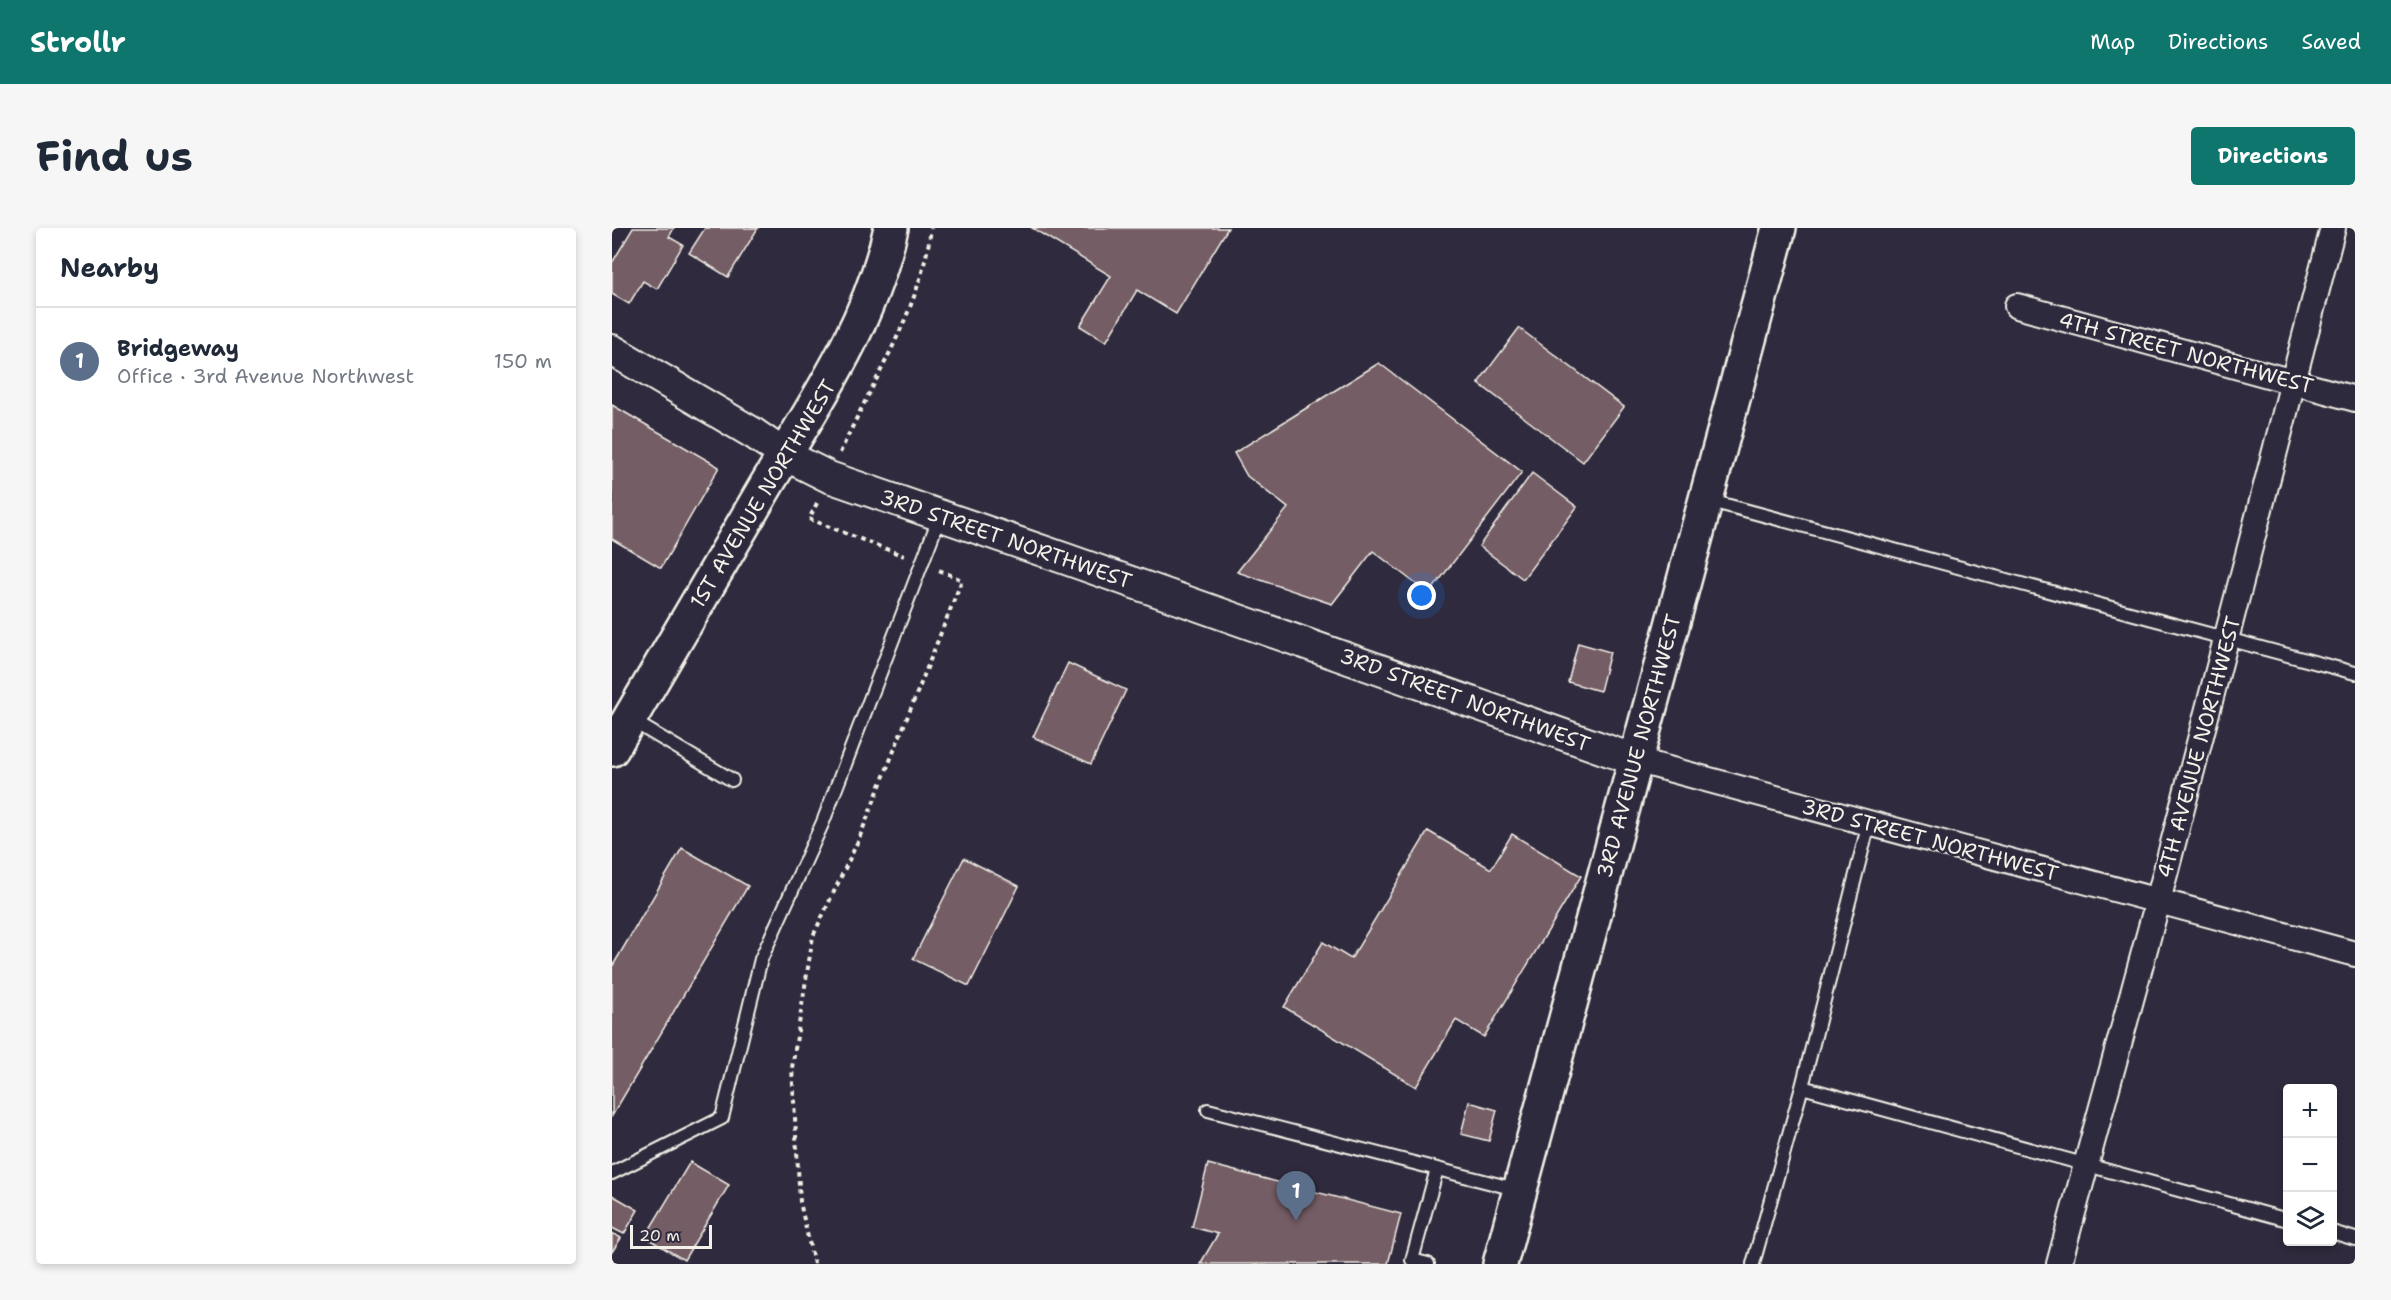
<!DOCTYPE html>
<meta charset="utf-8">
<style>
body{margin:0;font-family:"Shantell Sans",sans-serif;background:#f6f6f7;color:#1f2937}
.controls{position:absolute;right:18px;bottom:18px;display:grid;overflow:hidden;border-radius:6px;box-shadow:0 3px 9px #0003}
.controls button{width:54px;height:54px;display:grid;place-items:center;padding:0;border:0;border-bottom:2px solid #e0e1e3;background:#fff;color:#1f2937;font:30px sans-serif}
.scale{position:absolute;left:18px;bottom:15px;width:82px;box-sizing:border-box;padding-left:6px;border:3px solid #f4f1e8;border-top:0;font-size:16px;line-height:21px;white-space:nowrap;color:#f4f1e8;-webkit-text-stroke:4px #2f2a3d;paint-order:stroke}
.you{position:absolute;left:810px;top:368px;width:21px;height:21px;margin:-15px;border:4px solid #fff;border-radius:50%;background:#1a73e8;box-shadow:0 0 0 9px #1a73e833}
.badge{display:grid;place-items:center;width:39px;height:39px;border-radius:50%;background:#0f766e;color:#fff;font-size:20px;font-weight:700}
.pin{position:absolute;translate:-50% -50px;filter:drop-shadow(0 2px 3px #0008)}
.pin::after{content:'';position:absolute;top:32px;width:21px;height:18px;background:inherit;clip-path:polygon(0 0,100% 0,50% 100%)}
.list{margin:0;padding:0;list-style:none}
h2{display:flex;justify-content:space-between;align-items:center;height:78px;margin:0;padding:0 24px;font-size:26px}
h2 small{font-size:20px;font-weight:400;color:#747a83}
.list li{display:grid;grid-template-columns:39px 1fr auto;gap:18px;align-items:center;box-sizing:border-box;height:108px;padding:0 24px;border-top:2px solid #e0e1e3}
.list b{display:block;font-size:22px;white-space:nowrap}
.list p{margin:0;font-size:20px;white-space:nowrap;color:#747a83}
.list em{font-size:20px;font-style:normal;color:#747a83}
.icon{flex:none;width:33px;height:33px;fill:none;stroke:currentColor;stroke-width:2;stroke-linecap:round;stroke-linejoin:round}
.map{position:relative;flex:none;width:1743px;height:1036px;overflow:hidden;border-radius:6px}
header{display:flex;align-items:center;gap:36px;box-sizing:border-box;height:84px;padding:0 30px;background:#0f766e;color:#fff}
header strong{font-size:28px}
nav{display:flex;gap:33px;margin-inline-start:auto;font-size:21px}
.intro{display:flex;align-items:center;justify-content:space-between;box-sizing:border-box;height:144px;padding:0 36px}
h1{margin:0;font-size:42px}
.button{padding:15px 27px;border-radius:6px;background:#0f766e;color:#fff;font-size:21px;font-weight:700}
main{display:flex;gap:36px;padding:0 36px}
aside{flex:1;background:#fff;border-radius:6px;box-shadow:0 3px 9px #0003}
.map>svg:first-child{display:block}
.building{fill:#755d65;stroke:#f4f1e8;stroke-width:1.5}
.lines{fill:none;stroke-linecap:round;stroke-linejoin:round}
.service-casing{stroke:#f4f1e8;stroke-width:16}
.minor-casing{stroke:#f4f1e8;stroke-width:28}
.tertiary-casing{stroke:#f4f1e8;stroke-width:34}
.secondary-casing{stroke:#f4f1e8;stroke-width:38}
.path{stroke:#f4f1e8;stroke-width:4;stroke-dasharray:4.5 4.5;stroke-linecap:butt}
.service{stroke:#2f2a3d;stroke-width:12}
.minor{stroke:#2f2a3d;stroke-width:24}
.tertiary{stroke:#2f2a3d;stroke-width:30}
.secondary{stroke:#2f2a3d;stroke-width:33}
.labels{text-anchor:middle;stroke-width:5;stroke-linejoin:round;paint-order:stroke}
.street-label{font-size:21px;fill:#f4f1e8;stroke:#2f2a3d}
</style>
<header>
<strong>Strollr</strong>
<nav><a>Map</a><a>Directions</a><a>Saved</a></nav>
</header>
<div class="intro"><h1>Find us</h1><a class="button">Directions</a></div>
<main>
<aside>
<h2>Nearby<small></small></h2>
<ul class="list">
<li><span class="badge" style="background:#5c6f8a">1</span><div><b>Bridgeway</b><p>Office · 3rd Avenue Northwest</p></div><em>150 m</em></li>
</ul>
</aside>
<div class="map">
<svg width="1743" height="1036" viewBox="0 0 1743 1036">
<rect width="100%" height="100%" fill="#2f2a3d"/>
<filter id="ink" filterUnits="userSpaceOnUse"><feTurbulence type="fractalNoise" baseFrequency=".0167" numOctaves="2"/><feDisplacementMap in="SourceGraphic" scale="12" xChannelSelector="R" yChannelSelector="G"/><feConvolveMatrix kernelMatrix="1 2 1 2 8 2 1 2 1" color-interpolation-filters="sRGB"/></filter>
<g filter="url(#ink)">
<path class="building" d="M21,0H62L57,9L71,17L45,61L31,53L17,76L0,66V35Z
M93,0H146L116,49L77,25Z
M420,0H616L564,86L525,62L494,114L468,98L499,48Z
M907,100L1012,179L971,234L866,155Z
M767,135L910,244L817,366L761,323L720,376L625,344L676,280L635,248L622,225Z
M0,177L107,239L49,340L0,311Z
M920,245L965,279L911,351L867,318Z
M966,415L998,424L988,463L956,454Z
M456,435L514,462L479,536L421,509Z
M816,603L879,641L900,606L969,648L872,809L844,792L804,859L672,779L711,714L739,731Z
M70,620L136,658L0,888V739Z
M352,630L407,658L357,758L301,731Z
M857,874L885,882L877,913L849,906Z
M78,934L117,957L72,1032L33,1009Z
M596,936L789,986L776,1036H588L606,1006L580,999Z
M0,967L26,982L12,1006L0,1000Z
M0,1005L9,1010L0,1024Z"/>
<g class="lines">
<g class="service-casing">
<path id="service" d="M1095,272L1743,445
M19,492L120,552
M1190,859L1676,992
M596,882L907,962
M0,945L110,890L149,731L211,594L328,288
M1720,1004L1743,1011
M816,1036L800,1032L825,941
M1141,1036L1190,859L1257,595"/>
</g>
<g class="minor-casing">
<path id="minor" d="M1405,78L1743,171
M1023,532L1743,726
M1447,1036L1546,673L1721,0"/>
</g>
<g class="tertiary-casing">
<path id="tertiary" d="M0,122L141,205L173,227L217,249L454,331L1023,532"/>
</g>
<g class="secondary-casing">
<path id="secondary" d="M0,521C51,434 101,347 152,261C202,177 258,97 279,0
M888,1036L1167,0"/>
</g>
<path class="path" d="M228,225C261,151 309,82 319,0
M205,275L197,291L292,328
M202,1036L188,974L180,840L201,708L246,613L350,352L327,342"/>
<use href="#service" class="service"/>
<use href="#minor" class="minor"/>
<use href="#tertiary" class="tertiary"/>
<use href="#secondary" class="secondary"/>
</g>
</g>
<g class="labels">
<g class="street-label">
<text transform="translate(1574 125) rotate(15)" y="7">4TH STREET NORTHWEST</text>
<text transform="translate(151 266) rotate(-59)" y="7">1ST AVENUE NORTHWEST</text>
<text transform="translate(394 311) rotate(19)" y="7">3RD STREET NORTHWEST</text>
<text transform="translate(853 472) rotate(20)" y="7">3RD STREET NORTHWEST</text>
<text transform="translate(1027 518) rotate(-75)" y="7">3RD AVENUE NORTHWEST</text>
<text transform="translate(1587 519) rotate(-75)" y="7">4TH AVENUE NORTHWEST</text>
<text transform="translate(1318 612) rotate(15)" y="7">3RD STREET NORTHWEST</text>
</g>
</g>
</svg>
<div class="controls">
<button>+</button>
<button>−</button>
<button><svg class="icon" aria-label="layers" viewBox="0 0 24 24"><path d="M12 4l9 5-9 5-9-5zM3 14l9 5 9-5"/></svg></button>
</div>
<div class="scale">20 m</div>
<div class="you"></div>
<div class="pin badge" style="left:684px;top:993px;background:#5c6f8a">1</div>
</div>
</main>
